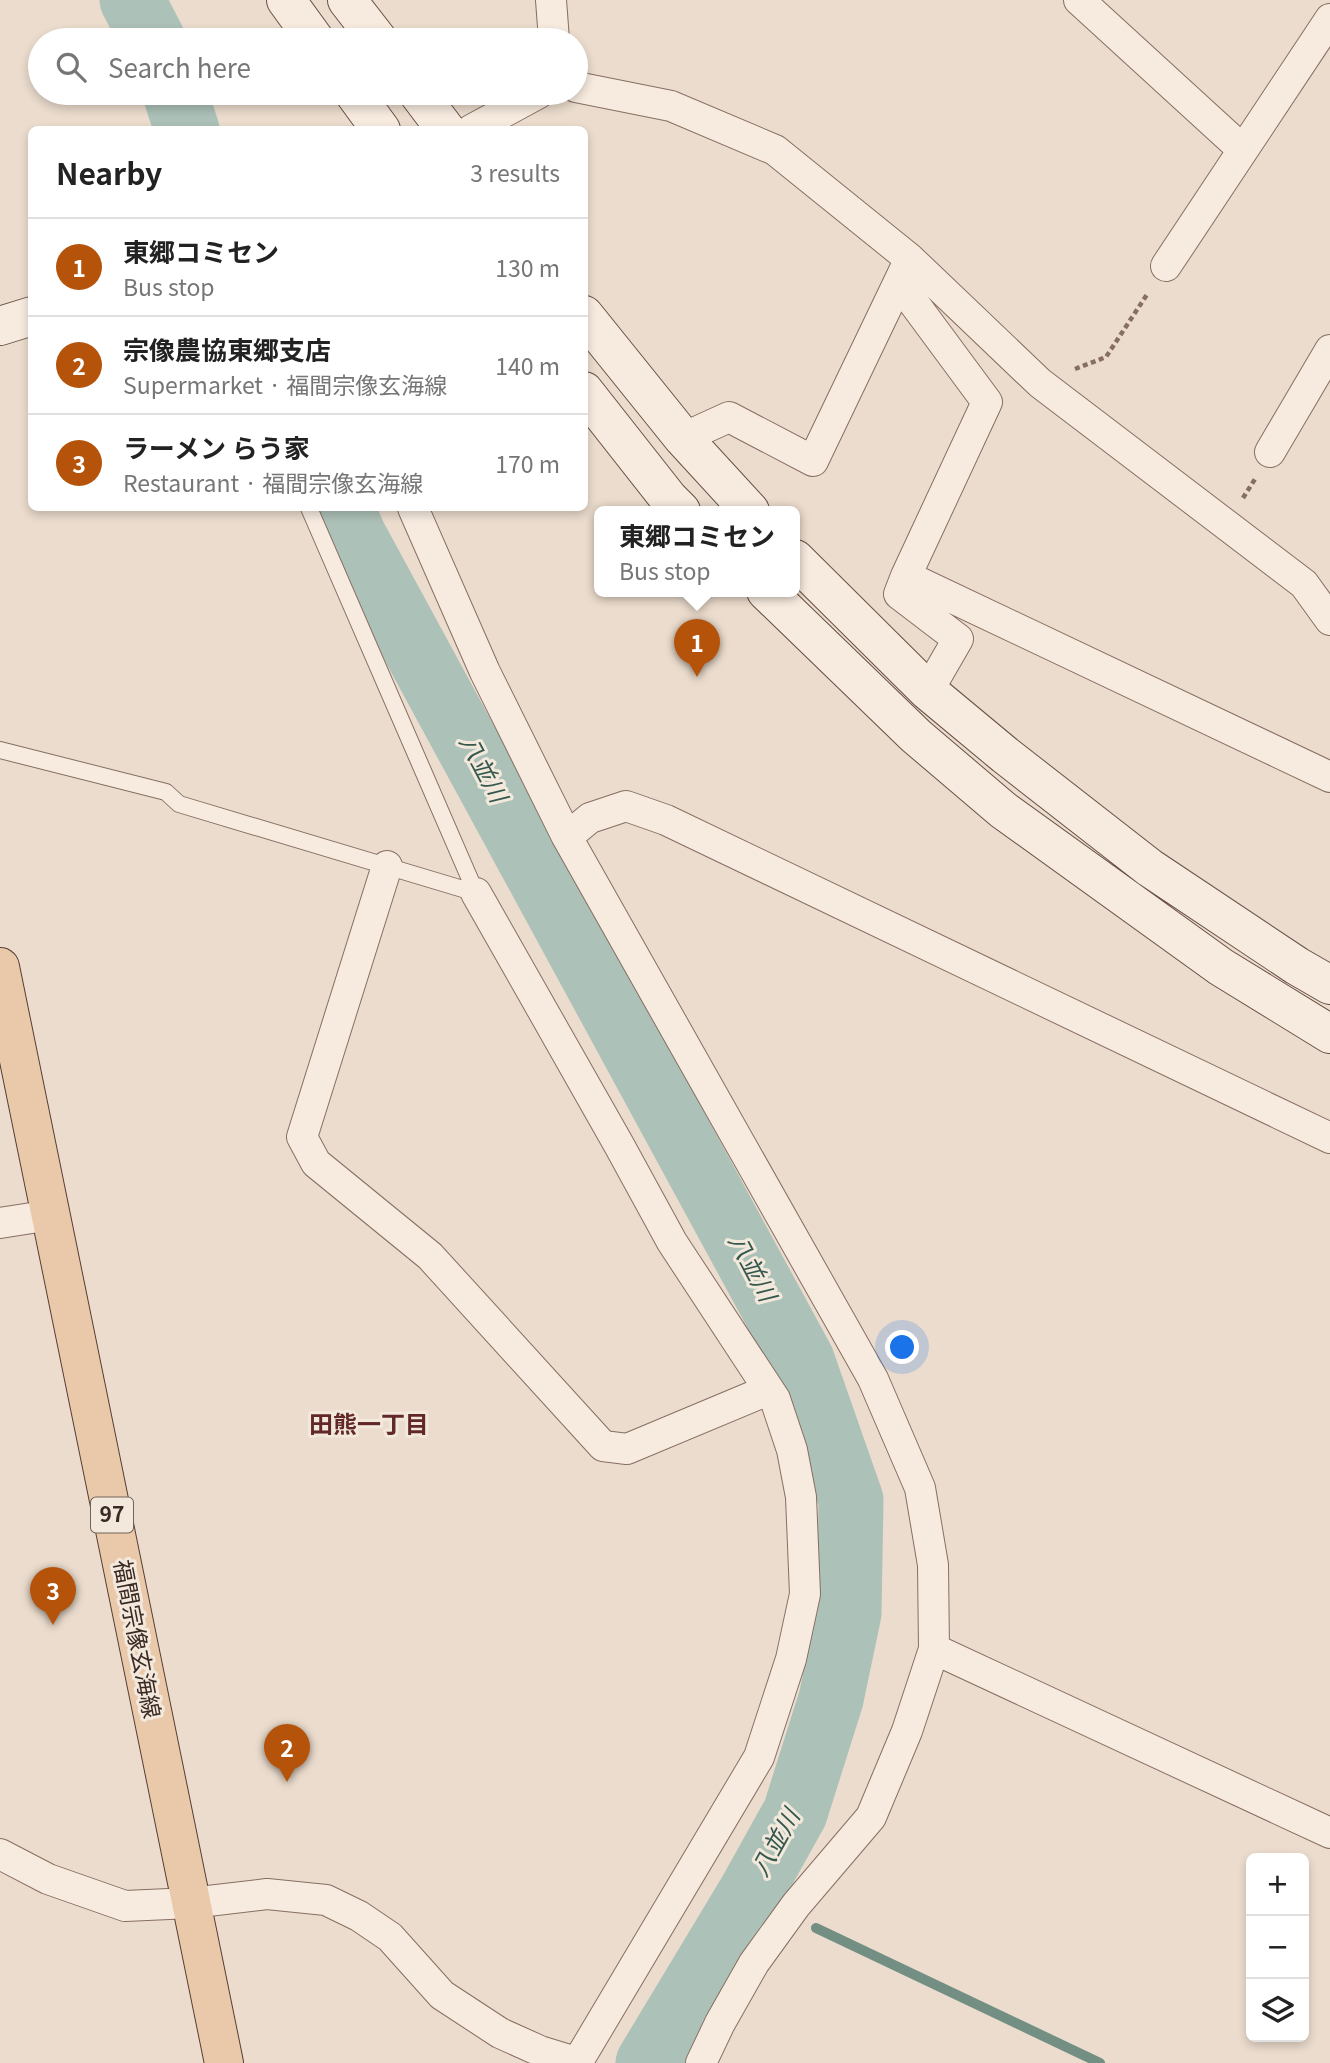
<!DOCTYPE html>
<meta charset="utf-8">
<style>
body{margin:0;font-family:Georgia,"Noto Sans JP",serif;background:#f6f6f6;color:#222}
.controls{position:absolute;right:21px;bottom:21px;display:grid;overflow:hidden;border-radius:10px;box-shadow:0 4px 10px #0003}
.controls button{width:63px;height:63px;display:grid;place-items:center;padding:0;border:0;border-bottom:2px solid #e0e0e0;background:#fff;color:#222;font:35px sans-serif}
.you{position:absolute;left:903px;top:1348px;width:24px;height:24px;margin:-18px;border:5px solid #fff;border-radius:50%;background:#1a73e8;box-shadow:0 0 0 10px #1a73e833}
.badge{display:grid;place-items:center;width:46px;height:46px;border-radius:50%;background:#b45309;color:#fff;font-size:23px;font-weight:700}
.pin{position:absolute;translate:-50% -58px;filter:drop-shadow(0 2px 4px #0008)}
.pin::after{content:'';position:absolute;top:37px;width:24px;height:21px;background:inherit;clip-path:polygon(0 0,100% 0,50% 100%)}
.popup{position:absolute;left:594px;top:506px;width:206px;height:91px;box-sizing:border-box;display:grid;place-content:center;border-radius:10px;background:#fff;filter:drop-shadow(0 2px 5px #0005);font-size:23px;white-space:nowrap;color:#767676}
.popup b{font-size:26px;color:#222}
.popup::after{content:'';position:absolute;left:50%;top:100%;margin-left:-14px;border:14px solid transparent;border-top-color:#fff}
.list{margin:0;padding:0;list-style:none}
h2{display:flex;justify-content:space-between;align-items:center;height:91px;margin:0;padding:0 28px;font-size:30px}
h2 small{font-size:23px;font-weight:400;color:#767676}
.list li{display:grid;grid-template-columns:46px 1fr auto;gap:21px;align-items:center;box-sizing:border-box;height:98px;padding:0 28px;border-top:2px solid #e0e0e0}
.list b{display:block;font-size:26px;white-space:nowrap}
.list p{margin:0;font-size:23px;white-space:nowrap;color:#767676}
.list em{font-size:23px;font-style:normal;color:#767676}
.icon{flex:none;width:38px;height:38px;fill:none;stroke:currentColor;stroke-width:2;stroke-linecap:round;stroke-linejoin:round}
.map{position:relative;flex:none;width:1330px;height:2063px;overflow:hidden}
.search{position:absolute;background:#fff;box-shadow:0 4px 10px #0003;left:28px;top:28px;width:560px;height:77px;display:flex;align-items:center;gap:18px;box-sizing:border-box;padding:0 24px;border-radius:38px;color:#767676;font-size:26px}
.panel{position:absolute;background:#fff;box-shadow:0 4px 10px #0003;left:28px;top:126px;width:560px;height:385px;border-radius:10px}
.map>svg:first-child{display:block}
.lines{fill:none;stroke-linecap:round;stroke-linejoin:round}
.stream{stroke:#738f83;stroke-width:10}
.river{stroke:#acc1b7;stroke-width:65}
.lane-casing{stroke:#876e62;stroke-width:18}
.street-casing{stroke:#876e62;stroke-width:32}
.secondary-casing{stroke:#695045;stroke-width:40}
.primary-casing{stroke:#563e35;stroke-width:40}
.path{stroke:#876e62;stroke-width:4.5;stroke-dasharray:5 3.5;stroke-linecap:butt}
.lane{stroke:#f7ebdf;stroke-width:16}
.street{stroke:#f7ebdf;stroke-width:30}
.secondary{stroke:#f7ebdf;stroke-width:38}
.primary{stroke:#e9c9aa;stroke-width:38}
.labels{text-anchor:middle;stroke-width:6;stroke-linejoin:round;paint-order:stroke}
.shield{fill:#f3e8dc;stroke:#72635a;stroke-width:2}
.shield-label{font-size:21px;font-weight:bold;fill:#3a2a23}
.street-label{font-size:23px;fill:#3a2a23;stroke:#f3e8dc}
.water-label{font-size:24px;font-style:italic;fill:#34584e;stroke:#f3e8dc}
.neighbourhood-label{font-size:24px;font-weight:bold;fill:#622827;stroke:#f3e8dc}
</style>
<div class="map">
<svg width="1330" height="2063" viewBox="0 0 1330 2063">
<rect width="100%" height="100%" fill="#ebdccd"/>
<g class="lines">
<path class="stream" d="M816,1928L1100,2063"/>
<path class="river" d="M132,0L153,40
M175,93L187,130
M342,508L354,536L802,1360L851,1500L849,1613L831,1699L795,1813L751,1892L648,2063"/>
<g class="lane-casing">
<path id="lane" d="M309,508L476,893
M0,750L166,792L179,804L476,893"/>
</g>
<g class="street-casing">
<path id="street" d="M551,0L554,40
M1079,0L1243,150
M576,87L671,106L775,150L910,259L1040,383L1304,584L1330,620
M471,130L539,93
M1166,266L1330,19
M899,283L987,402L906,576L1330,777
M683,438L729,417L813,461L905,269
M1270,452L1330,350
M413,508L485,672L567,837L873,1379L920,1488L933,1565L934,1649L907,1731L871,1817L796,1905L754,1963L720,2023L701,2063
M906,576L899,594L958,639L928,691
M567,837L590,818L626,806L666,820L1330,1138
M387,866L302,1137L316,1163L430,1256L603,1446L627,1449L768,1390
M476,893L619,1145L672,1242L775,1399L792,1450L801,1497L805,1594L791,1659L759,1757L577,2063
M0,1223L51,1215
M934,1649L1330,1833
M0,1854L48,1879L125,1906L191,1903L267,1894L326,1900L359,1916L390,1937L442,1995L500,2033L540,2051L579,2063"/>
</g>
<g class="secondary-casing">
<path id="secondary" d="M286,0L315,40
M347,0L378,40
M354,93L381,130
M418,93L446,130
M584,315L683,438L750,511
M0,326L32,316
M584,391L669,499L681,511
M795,559L928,691L1005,755L1150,868L1297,966L1330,985
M766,591L916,736L1003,810L1221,967L1330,1034"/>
</g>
<g class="primary-casing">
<path id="primary" d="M0,967L224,2063"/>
</g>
<path class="path" d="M1075,369L1106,357L1148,293
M1243,498L1255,479"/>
<use href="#lane" class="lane"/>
<use href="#street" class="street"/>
<use href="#secondary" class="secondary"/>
<use href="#primary" class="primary"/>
</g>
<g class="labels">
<rect class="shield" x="91" y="1497.5" width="42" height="35" rx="5"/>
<g class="shield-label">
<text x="112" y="1522">97</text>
</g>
<g class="street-label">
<text transform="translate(137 1639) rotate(79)" y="8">福間宗像玄海線</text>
</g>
<g class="water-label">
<text transform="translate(483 769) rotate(62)" y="8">八並川</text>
<text transform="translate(752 1268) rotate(62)" y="8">八並川</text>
<text transform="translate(776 1843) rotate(-61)" y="8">八並川</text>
</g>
<g class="neighbourhood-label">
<text x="369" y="1433">田熊一丁目</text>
</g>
</g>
</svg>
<div class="controls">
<button>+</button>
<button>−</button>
<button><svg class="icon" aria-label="layers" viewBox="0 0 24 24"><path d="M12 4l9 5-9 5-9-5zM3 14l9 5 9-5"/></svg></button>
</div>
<div class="you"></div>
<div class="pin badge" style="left:697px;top:677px">1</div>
<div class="popup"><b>東郷コミセン</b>Bus stop</div>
<div class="pin badge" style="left:287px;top:1782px">2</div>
<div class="pin badge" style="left:53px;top:1625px">3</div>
<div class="search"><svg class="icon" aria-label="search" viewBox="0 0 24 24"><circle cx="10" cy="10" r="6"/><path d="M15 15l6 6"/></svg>Search here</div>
<section class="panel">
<h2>Nearby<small>3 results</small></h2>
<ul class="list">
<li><span class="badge">1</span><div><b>東郷コミセン</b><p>Bus stop</p></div><em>130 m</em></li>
<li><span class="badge">2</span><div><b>宗像農協東郷支店</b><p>Supermarket · 福間宗像玄海線</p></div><em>140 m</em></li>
<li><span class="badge">3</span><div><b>ラーメン らう家</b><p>Restaurant · 福間宗像玄海線</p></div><em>170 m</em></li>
</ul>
</section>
</div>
